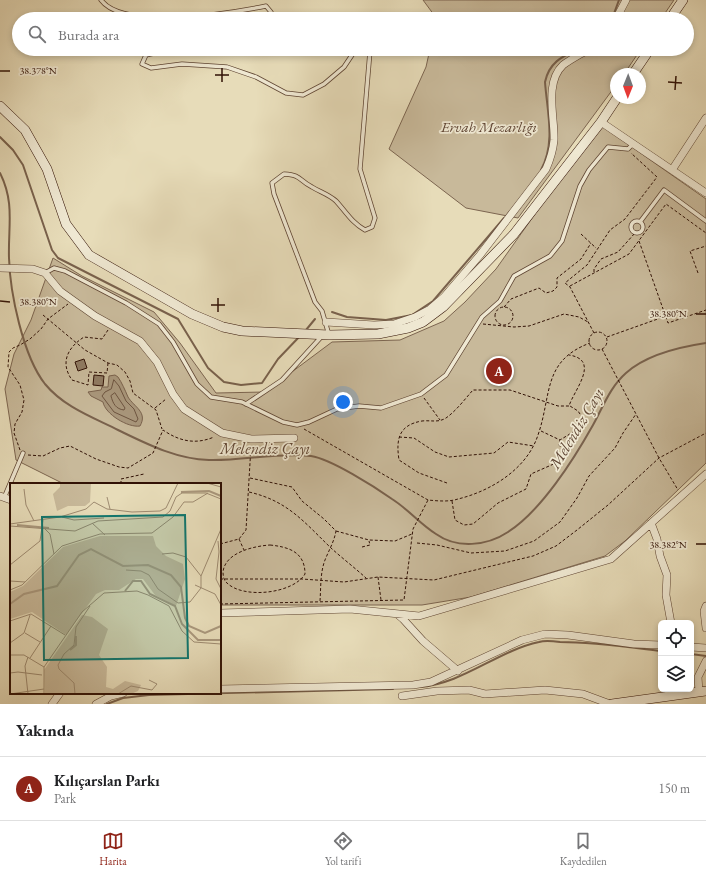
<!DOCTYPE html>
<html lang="tr">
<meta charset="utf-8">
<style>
body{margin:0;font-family:"EB Garamond",serif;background:#f2f2f2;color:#202124}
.controls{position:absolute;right:12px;bottom:12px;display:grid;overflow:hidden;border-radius:6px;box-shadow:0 2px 6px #0003}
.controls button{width:36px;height:36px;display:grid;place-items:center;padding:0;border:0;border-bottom:1px solid #e0e0e0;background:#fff;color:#202124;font:20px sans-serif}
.compass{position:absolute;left:610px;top:68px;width:36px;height:36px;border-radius:50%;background:#fff;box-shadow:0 2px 6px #0003;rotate:181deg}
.you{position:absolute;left:343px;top:402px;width:14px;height:14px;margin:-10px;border:3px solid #fff;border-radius:50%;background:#1a73e8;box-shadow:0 0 0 6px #1a73e833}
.badge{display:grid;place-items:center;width:26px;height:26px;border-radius:50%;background:#8f2418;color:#fff;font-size:13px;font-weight:700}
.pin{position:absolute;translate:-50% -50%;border:2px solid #fff;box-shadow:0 1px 4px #0006}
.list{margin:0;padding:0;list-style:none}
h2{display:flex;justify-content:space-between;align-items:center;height:52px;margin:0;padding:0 16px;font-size:17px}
h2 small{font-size:13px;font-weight:400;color:#757577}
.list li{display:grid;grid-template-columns:26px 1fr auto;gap:12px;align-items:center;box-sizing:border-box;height:64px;padding:0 16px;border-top:1px solid #e0e0e0}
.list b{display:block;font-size:15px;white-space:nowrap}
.list p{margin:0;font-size:13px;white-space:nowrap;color:#757577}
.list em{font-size:13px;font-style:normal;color:#757577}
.icon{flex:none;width:22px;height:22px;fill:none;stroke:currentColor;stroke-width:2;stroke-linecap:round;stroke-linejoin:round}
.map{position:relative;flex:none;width:706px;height:704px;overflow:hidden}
.search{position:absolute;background:#fff;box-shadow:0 2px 6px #0003;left:12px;right:12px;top:12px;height:44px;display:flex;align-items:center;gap:10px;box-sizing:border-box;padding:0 14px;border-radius:22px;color:#757577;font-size:15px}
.sheet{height:116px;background:#fff}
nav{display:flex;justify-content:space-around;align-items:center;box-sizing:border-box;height:56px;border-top:1px solid #e0e0e0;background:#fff;font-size:11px;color:#757577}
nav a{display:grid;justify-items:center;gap:2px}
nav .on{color:#8f2418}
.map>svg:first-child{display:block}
.green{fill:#c8b99a;stroke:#7c6550}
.water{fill:#a9977c;stroke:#79614c}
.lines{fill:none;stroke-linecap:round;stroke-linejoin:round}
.shore{stroke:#6d5440;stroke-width:1}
.stream{stroke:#79614c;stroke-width:2}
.building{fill:#907b63;stroke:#311105}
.lane-casing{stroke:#5e4432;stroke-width:5}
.street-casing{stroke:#5e4432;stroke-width:8}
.secondary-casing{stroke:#311105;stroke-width:10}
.path{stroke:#311105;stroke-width:1;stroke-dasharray:3 2;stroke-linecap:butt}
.lane{stroke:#efe8d2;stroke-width:3.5}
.street{stroke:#efe8d2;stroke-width:7}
.secondary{stroke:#efe8d2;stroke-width:9}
.ticks{fill:none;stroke:#311105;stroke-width:1.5}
.labels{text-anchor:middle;stroke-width:3.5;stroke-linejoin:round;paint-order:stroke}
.park-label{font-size:15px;font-style:italic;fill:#5e4332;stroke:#efe8d2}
.water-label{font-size:16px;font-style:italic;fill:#614735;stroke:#efe8d2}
.inset-river{fill:none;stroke:#a9977c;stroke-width:2}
.inset-road{fill:none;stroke:#9e8b71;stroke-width:1}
.view{fill:#0f766e;fill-opacity:0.15;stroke:#0f766e;stroke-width:2}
.inset-edge{fill:none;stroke:#311105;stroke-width:2}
.ticks-label{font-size:10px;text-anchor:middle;fill:#311105;stroke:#efe8d2;stroke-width:3.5;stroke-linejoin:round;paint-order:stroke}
</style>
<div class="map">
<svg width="706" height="704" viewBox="0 0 706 704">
<rect width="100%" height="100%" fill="#e7dcb9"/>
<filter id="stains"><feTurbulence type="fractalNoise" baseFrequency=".005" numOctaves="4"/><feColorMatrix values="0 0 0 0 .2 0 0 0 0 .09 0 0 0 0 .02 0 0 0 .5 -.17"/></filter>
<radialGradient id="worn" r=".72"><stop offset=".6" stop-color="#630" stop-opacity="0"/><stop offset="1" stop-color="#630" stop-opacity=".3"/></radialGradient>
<path class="green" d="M423,0H674L661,19H437Z
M430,49H641L624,74H616V85L518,218L466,208L389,149L426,67Z
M599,124L706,199V463L625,541L605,556L471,597L422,605H220V484H64L16,460L5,389L14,354L31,320L53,258L82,276L154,312L180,343L216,393L265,392L332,342L400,340L444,321L465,302L496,269Z"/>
<path class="water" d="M115,375L118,377C122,383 125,390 128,397C134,407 148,412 140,426C128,428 105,414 103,402L91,396L88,392L101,390L102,387H108L109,376Z"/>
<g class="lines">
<path class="shore" d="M114,380L119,386L126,401L134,409L138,419L136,422L114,412L102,396L105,392L111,389Z
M115,393L125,408L124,410C116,409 113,404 111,396Z"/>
<path class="stream" d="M612,19L619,0
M0,137L13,150L23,165L52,250L58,258L178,319L208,368L224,382L241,385L262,383L278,359L300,336
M541,170C556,143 547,111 545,82C549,63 561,57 578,49
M0,173C15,203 8,226 9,258C10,293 23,356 45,384C64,407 92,417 118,430C147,444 176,459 209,460C242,461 279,452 311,456C331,459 375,487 392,499C408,509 420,524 436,534C457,549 487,546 508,532C541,511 574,459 593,425C603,407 610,387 626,373C646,355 679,347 706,343
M332,312L347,317L386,320L412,315L433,301L504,218
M306,330L315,319
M691,654L706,656
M419,687C463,684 497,651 539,642C545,640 553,641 560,642C594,642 628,647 661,651
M107,704L123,698L149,695L393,689"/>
</g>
<path class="building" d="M84,359L87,368L78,371L75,362Z
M94,375L104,376L103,386L93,385Z"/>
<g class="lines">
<g class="lane-casing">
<path id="lane" d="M101,0C124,31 231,13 266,6L271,12L265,19
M172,49L146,55L142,64L151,68L182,64L227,67L256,77L286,93L303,95L324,84L344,67L356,49
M631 227a6 6 0 1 1 12 0a6 6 0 1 1-12 0Z
M640,222L664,190L706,221
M45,273L54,268L65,271L126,303L159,324L173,342L197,384L211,397L242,402L283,422L297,425L309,422L337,409L359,406L381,408L421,394L446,375L482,317L500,301L514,276L550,256L562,241L580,186L589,170L608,147L628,149L633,144
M329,335L322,311L315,302L274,194L272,183L284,174C302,175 298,180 312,187C320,192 328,194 336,201C346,212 352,223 365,230L372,227L375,218L360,169L370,51L368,49
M246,404L282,380L322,336
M4,498L23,453"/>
</g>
<g class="street-casing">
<path id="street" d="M616,19L626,0
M601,122L706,193
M672,170L706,118
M0,268L33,269L45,273L60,291L95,316L140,341L157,362L173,394L184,409L222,433L251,439L294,438
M326,322L374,325L394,324L415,317L430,309L444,297L480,255L546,169C550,160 553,151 554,140C555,118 544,83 563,65C571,59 581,54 589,49
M0,496L11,500
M651,523L657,539L660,556L667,575L666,595L671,623
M706,606L704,611L706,628
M220,613L350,609L419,616L611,559L706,474
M397,614L403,619L423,641L458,671
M691,647L706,648
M220,689L413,685L431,682L522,640L545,634L568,635L634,644L661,645
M699,692L698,677L706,661
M402,696L437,691L469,690L485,694L545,690L583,694L610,704
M52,704L60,693
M96,704L111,696L123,693"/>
</g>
<g class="secondary-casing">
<path id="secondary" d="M670,19L683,0
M633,74L650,49
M0,106L25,130L47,169L66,224L89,255L192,314L223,327L242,331L329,335L378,334L408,328L423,322L443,307L514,234L601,122L617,98
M612,704L706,691"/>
</g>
<path class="path" d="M581,234L596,248
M639,241L668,323L706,310
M594,272V269L601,259L618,252L635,233
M698,273L690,251L706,246
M570,286L629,254L666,204L706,233
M495 316a9 9 0 1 1 18 0a9 9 0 1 1-18 0Z
M504,307L511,299L539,288L546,293L553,291L557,287V278L581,259L591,243
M43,315L85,350L108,363L117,365L125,372L130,381L133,393L156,410L162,429
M483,324L514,327L529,326L564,314L579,317L588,322
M108,330L102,339L84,337C67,348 60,363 72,380L88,385L89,372L107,373L108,363
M589 341a9 9 0 1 1 18 0a9 9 0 1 1-18 0Z
M594,333L570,287L565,283L587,265L610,230L625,219L657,177L631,153
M607,337L669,315
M602,349L659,458L678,490
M424,398L440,420
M155,408L166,399
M304,429L428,500C438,501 449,502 458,499C491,491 527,469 538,435C552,395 542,361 590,343
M541,431L560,440L578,429L584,420L578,411L570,406
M399,437L414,438L435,452L449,457L494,453L508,442L534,446
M20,450L14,433L15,424L22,412L24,400L20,385L8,367L9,352L13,348L20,345L30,339L41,329L48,319L68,304
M28,455L43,456L60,448L70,446L96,459L119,467L128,468L153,453L163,430C179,441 195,445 214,437
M250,478L292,487L302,501L324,519L336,531C334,542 329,550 325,560C320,573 321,588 320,601
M447,483L419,473L399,460C396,440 398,425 422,421C431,420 438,423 446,418C456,411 465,399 473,390H510L558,406H569C574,390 601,360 569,355
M121,484V479L144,474
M249,492C288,501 304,522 331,548C342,558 355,568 366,578
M452,501L455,520L464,525L473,524L498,503L526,489L531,474L565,459L566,454L559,445L560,440
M336,531L369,540L395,541L412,534
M239,539L244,550
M417,543L437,545L471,553L505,551L534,541L560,522L577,498L589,476L615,448L623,433L636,414
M220,544L239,539L246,530L251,446
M270,545C289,547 305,552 305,574C293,594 243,599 227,583C224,581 223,576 223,572C225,552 255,546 270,545Z
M362,547L370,545L369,541
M378,577L381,600
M220,579H302L344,582L378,577L434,580L533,556L556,546L577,530L608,505L659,458L706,433
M220,604L404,600L413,529L428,500"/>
<use href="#lane" class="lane"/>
<use href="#street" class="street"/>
<use href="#secondary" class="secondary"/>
</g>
<path class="ticks" d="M0,71H10M215,75H229M222,82V68M668,82L682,83M675,90L676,76M0,301L10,302M211,305H225M218,312V298M696,314H706M696,544H706"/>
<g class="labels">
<g class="park-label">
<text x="489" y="132">Ervah Mezarlığı</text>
</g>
<g class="water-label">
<text transform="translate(576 428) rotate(-59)" y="6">Melendiz Çayı</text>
<text x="265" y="454">Melendiz Çayı</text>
</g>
</g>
<g transform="translate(10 483)">
<rect width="211" height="211" fill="#e7dcb9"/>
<path d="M50,0H81L80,19L75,23H58L47,28L43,11L50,4ZM90,53H143L146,63L156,73L173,81L175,96L166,123L145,112L133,96H126L109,107H95L86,111L56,152L22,129L0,136V109L13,103L53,64ZM72,132L82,134L98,146L89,172L97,184L96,204L103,206L115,198L131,202L128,208L121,211H35L34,187Z" fill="#c8b99a"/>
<path class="inset-river" d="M171,9L199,8L211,13M7,42L39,45M115,108L123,98H131L140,111L165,123L172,141L188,157H211M0,121L14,111L47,103L69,72L81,66L113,83L138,82L161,92L171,104L175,135L179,143L195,150L211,143M60,167L66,162V153"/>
<path class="inset-road" d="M197,0L211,4M14,6L16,22L24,38M97,14L100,26M52,34L64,37L94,35M82,40L95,52M0,41L50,34L76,26L84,19L97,26L122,29L150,28L156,25L168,0M0,43L65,48L88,38L153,34L160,28L166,14L172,10H196L211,16M35,46L40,51L44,71M208,58L209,69L206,96L211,106M152,71L163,70L176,74L191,93M0,82L30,58L33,37M116,87L131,88L139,92L148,106L168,120L180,119L191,105V93L211,46M0,98L15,99M185,102L205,111L211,122M0,107L12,102L52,63L90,51L142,50L163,34L174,19H183L198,10M0,138L21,131L55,152M15,150L30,159M0,160L14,150L20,132M0,172H14L34,184M20,175L41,143M0,190L8,189L32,192M0,211L34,206M18,211L15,183L18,174M34,211V184L72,129L94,110L127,108L138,112L159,123L172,148L184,159L211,161M65,211L64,200L49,186L48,182L54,171L64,162L66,144L80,123M108,211L121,203L142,207L147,201L139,197"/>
<path class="view" d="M175,32L178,175L34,177L32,34Z"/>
<rect width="211" height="211" class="inset-edge"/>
</g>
<g class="ticks-label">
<text x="38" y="74">38.378°N</text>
<text x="38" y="305">38.380°N</text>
<text x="668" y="317">38.380°N</text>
<text x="668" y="548">38.382°N</text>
</g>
<rect width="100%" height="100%" filter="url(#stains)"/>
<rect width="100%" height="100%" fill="url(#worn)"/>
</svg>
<div class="controls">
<button><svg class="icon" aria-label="locate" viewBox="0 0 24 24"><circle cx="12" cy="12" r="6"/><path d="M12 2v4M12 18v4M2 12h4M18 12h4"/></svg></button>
<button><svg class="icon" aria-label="layers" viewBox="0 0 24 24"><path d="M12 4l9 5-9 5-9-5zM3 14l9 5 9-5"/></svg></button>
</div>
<svg class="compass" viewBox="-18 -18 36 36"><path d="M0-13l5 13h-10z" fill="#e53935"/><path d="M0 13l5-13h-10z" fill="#757577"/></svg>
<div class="you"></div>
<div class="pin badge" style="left:499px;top:371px">A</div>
<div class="search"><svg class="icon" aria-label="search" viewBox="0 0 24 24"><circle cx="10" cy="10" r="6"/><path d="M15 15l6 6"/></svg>Burada ara</div>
</div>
<section class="sheet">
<h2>Yakında<small></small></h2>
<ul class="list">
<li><span class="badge">A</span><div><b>Kılıçarslan Parkı</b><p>Park</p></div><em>150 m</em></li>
</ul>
</section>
<nav>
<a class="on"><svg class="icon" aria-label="map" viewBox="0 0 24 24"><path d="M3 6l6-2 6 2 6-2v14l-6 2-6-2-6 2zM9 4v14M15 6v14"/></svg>Harita</a>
<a><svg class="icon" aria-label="directions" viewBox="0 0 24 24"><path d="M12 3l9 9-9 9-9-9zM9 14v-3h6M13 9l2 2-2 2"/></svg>Yol tarifi</a>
<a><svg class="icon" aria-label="saved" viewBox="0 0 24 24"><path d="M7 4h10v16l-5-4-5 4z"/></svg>Kaydedilen</a>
</nav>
